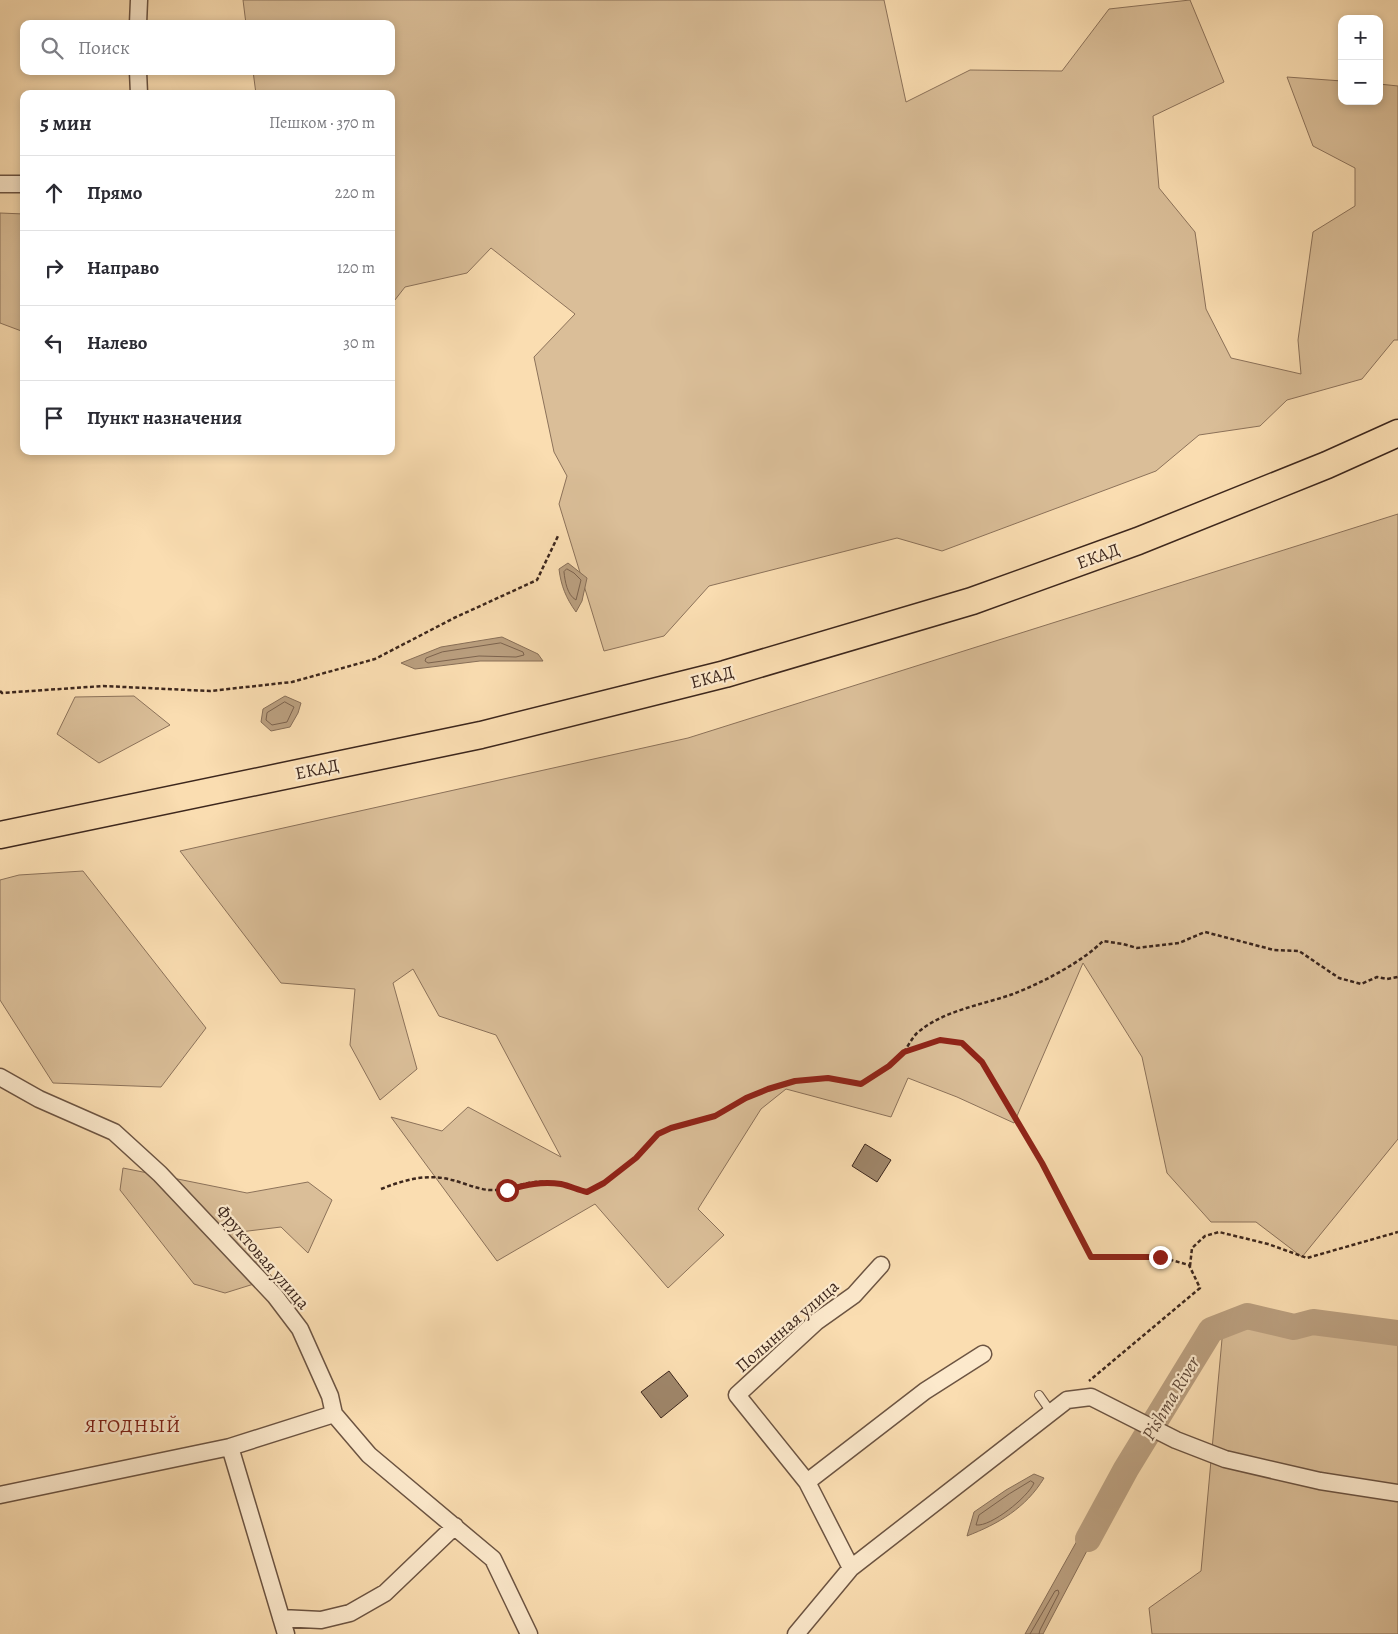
<!DOCTYPE html>
<html lang="ru">
<meta charset="utf-8">
<style>
body{margin:0;font-family:Alegreya,serif;background:#f7f7f7;color:#2b2b33}
.controls{position:absolute;right:15px;top:15px;display:grid;overflow:hidden;border-radius:10px;box-shadow:0 2px 8px #0003}
.controls button{width:45px;height:45px;display:grid;place-items:center;padding:0;border:0;border-bottom:1px solid #e1e1e2;background:#fff;color:#2b2b33;font:25px sans-serif}
.stop{position:absolute;width:15px;height:15px;margin:-11px;border:4px solid #8f2418;border-radius:50%;background:#fff}
.stop.end{background:#8f2418;border-color:#fff;box-shadow:0 1px 5px #0008}
.list{margin:0;padding:0;list-style:none}
h2{display:flex;justify-content:space-between;align-items:center;height:65px;margin:0;padding:0 20px;font-size:21px}
h2 small{font-size:16px;font-weight:400;color:#7c7c81}
.list li{display:grid;grid-template-columns:32px 1fr auto;gap:15px;align-items:center;box-sizing:border-box;height:75px;padding:0 20px;border-top:1px solid #e1e1e2}
.list b{display:block;font-size:19px;white-space:nowrap}
.list em{font-size:16px;font-style:normal;color:#7c7c81}
.icon{flex:none;width:28px;height:28px;fill:none;stroke:currentColor;stroke-width:2;stroke-linecap:round;stroke-linejoin:round}
.map{position:relative;flex:none;width:1398px;height:1634px;overflow:hidden}
.search{position:absolute;background:#fff;box-shadow:0 2px 8px #0003;left:20px;top:20px;width:375px;height:55px;display:flex;align-items:center;gap:12px;box-sizing:border-box;padding:0 18px;border-radius:10px;color:#7c7c81;font-size:19px}
.panel{position:absolute;background:#fff;box-shadow:0 2px 8px #0003;left:20px;top:90px;width:375px;height:365px;border-radius:10px}
.map>svg:first-child{display:block}
.green{fill:#dabe98;stroke:#8c725a}
.water{fill:#ba9f7f;stroke:#886f58}
.lines{fill:none;stroke-linecap:round;stroke-linejoin:round}
.shore{stroke:#7c634e;stroke-width:1}
.river{stroke:#ba9f7f;stroke-width:26}
.building{fill:#9f866a;stroke:#3d271d}
.service-casing{stroke:#6c5442;stroke-width:10}
.minor-casing{stroke:#6c5442;stroke-width:19}
.trunk-casing{stroke:#3d271d;stroke-width:29}
.path{stroke:#3d271d;stroke-width:2.5;stroke-dasharray:4 2.5;stroke-linecap:butt}
.service{stroke:#fce9cc;stroke-width:8}
.minor{stroke:#fce9cc;stroke-width:16}
.trunk{stroke:#faddb1;stroke-width:26}
.route{stroke:#8f2418;stroke-width:6}
.labels{text-anchor:middle;stroke-width:4.5;stroke-linejoin:round;paint-order:stroke}
.street-label{font-size:18px;fill:#3d271d;stroke:#fce9cc}
.water-label{font-size:19px;font-style:italic;fill:#624b3a;stroke:#fce9cc}
.neighbourhood-label{font-size:19px;letter-spacing:1px;fill:#7a1f14;stroke:#fce9cc}
</style>
<div class="map">
<svg width="1398" height="1634" viewBox="0 0 1398 1634">
<rect width="100%" height="100%" fill="#faddb1"/>
<filter id="stains"><feTurbulence type="fractalNoise" baseFrequency=".004" numOctaves="4"/><feColorMatrix values="0 0 0 0 .2 0 0 0 0 .09 0 0 0 0 .02 0 0 0 .5 -.17"/></filter>
<radialGradient id="worn" r=".72"><stop offset=".6" stop-color="#630" stop-opacity="0"/><stop offset="1" stop-color="#630" stop-opacity=".3"/></radialGradient>
<path class="green" d="M243,0H884L906,102L970,70L1062,71L1109,9L1190,0L1224,82L1153,116L1159,188L1195,232L1206,309L1231,358L1301,374L1298,340L1313,232L1355,206V168L1313,146L1287,77L1342,81V101H1379V84L1398,86V340H1394L1362,379L1287,400L1260,426L1199,435L1156,471L942,551L897,538L709,586L664,636L604,651L559,504L567,476L554,452L534,357L575,314L491,248L467,273L405,287L391,305V94H256L253,71H391V24H246Z
M0,213L24,214V332L0,323Z
M1398,514V1139L1302,1257L1256,1222H1211L1167,1173L1142,1057L1083,963L1014,1123L957,1097L908,1078L891,1117L786,1089L761,1109L698,1209L724,1235L668,1288L595,1204L497,1261L391,1117L442,1131L468,1107L561,1157L496,1035L439,1016L413,969L393,983L417,1069L380,1100L350,1045L355,989L281,983L180,851L688,738Z
M134,696L170,725L99,763L57,734L75,697Z
M83,871L206,1028L161,1087L53,1083L0,1000V880L19,875Z
M123,1168L247,1193L308,1182L332,1200L308,1253L281,1227L240,1232L273,1278L225,1293L194,1284L120,1190Z
M1223,1328L1367,1332L1398,1335V1634H1152L1149,1608L1201,1571Z"/>
<path class="water" d="M568,563L587,578L582,601L576,612C566,598 561,586 559,569Z
M502,637L538,654L543,661H480L415,669L401,663L441,647Z
M285,696L301,703L298,713L290,727L271,731L261,722L263,709Z
M1034,1474L1044,1478C1026,1508 998,1524 967,1536L974,1512L1006,1490Z
M1097,1505L1109,1509L1043,1634H1025Z"/>
<g class="lines">
<path class="shore" d="M567,569L574,573L581,580L576,600C567,595 565,581 564,572Z
M501,643L523,652L524,655L516,657L479,656L428,663L425,661L426,658L442,652Z
M285,702L294,707L287,722L272,725L266,720L267,713Z
M1031,1481L1034,1483C1028,1497 991,1527 976,1525L979,1515L1009,1494Z
M1030,1634L1055,1591L1058,1590L1059,1593L1040,1630L1039,1634"/>
<path class="river" d="M1088,1539L1126,1469L1211,1330L1247,1316L1294,1327L1313,1322L1398,1333"/>
</g>
<path class="building" d="M865,1144L891,1160L877,1182L852,1166Z
M669,1371L688,1396L661,1418L641,1392Z"/>
<g class="lines">
<g class="service-casing">
<path id="service" d="M1039,1395L1051,1412"/>
</g>
<g class="minor-casing">
<path id="minor" d="M138,24L139,0
M138,71L139,94
M0,184H24
M0,1077L39,1099L114,1132L160,1174L275,1296L300,1329L330,1396L334,1414L369,1455L493,1559L529,1634
M230,1447L286,1634
M807,1482L925,1391L983,1354
M0,1495L230,1447L334,1414
M851,1568L807,1482L737,1395L816,1322L854,1295L881,1265
M281,1618L321,1620L350,1613L385,1593L455,1526
M796,1634L851,1568L1067,1400L1091,1397L1176,1440L1225,1459L1320,1481L1398,1493"/>
</g>
<g class="trunk-casing">
<path id="trunk" d="M0,835L481,735L725,674L972,601L1138,541L1327,465L1398,433"/>
</g>
<path class="path" d="M0,691L2,693L103,686L210,691L292,682L375,659L454,618L537,580L558,536
M904,1052C908,1046 912,1038 917,1033C944,1010 982,1005 1013,994C1042,983 1082,962 1103,941L1123,944L1137,948L1179,943L1205,932L1274,950L1299,951L1339,978L1361,984L1377,977L1387,979L1398,977
M381,1189C404,1180 427,1173 452,1180C464,1183 477,1189 489,1190C507,1191 518,1184 535,1182C553,1180 570,1189 587,1192L604,1183L636,1158L658,1134L671,1128L715,1116L746,1098L768,1089L795,1081L828,1078L861,1084L889,1066L904,1052L940,1040L962,1043L982,1062L1043,1163L1091,1257H1160L1189,1265L1200,1288L1089,1381
M1190,1266L1192,1248L1205,1236L1219,1232L1268,1244L1307,1258L1398,1232"/>
<use href="#service" class="service"/>
<use href="#minor" class="minor"/>
<use href="#trunk" class="trunk"/>
</g>
<g class="lines">
<path class="route" d="M507,1190C526,1185 541,1181 561,1184C570,1186 578,1190 587,1192L604,1183L636,1158L658,1134L671,1128L715,1116L746,1098L768,1089L795,1081L828,1078L861,1084L889,1066L904,1052L940,1040L962,1043L982,1062L1042,1163L1091,1257H1160"/>
</g>
<g class="labels">
<g class="street-label">
<text transform="translate(1098 556) rotate(-20)" y="6">ЕКАД</text>
<text transform="translate(712 677) rotate(-15)" y="6">ЕКАД</text>
<text transform="translate(317 769) rotate(-12)" y="6">ЕКАД</text>
<text transform="translate(263 1257) rotate(49)" y="6">Фруктовая улица</text>
<text transform="translate(787 1326) rotate(-41)" y="6">Полынная улица</text>
</g>
<g class="water-label">
<text transform="translate(1170 1398) rotate(-59)" y="7">Pishma River</text>
</g>
<g class="neighbourhood-label">
<text x="133" y="1432">ЯГОДНЫЙ</text>
</g>
</g>
<rect width="100%" height="100%" filter="url(#stains)"/>
<rect width="100%" height="100%" fill="url(#worn)"/>
</svg>
<div class="controls">
<button>+</button>
<button>−</button>
</div>
<div class="stop" style="left:507px;top:1190px"></div>
<div class="stop end" style="left:1160px;top:1257px"></div>
<div class="search"><svg class="icon" aria-label="search" viewBox="0 0 24 24"><circle cx="10" cy="10" r="6"/><path d="M15 15l6 6"/></svg>Поиск</div>
<section class="panel">
<h2>5 мин<small>Пешком · 370 m</small></h2>
<ul class="list">
<li><svg class="icon" aria-label="ahead" viewBox="0 0 24 24"><path d="M12 20V5M6 11l6-6 6 6"/></svg><div><b>Прямо</b></div><em>220 m</em></li>
<li><svg class="icon" aria-label="right" viewBox="0 0 24 24"><path d="M7 20v-9h11M14 6l5 5-5 5"/></svg><div><b>Направо</b></div><em>120 m</em></li>
<li><svg class="icon" aria-label="left" viewBox="0 0 24 24"><path d="M17 20v-9H6M10 6l-5 5 5 5"/></svg><div><b>Налево</b></div><em>30 m</em></li>
<li><svg class="icon" aria-label="arrive" viewBox="0 0 24 24"><path d="M6 21V4h12l-3 4 3 4H6"/></svg><div><b>Пункт назначения</b></div></li>
</ul>
</section>
</div>
